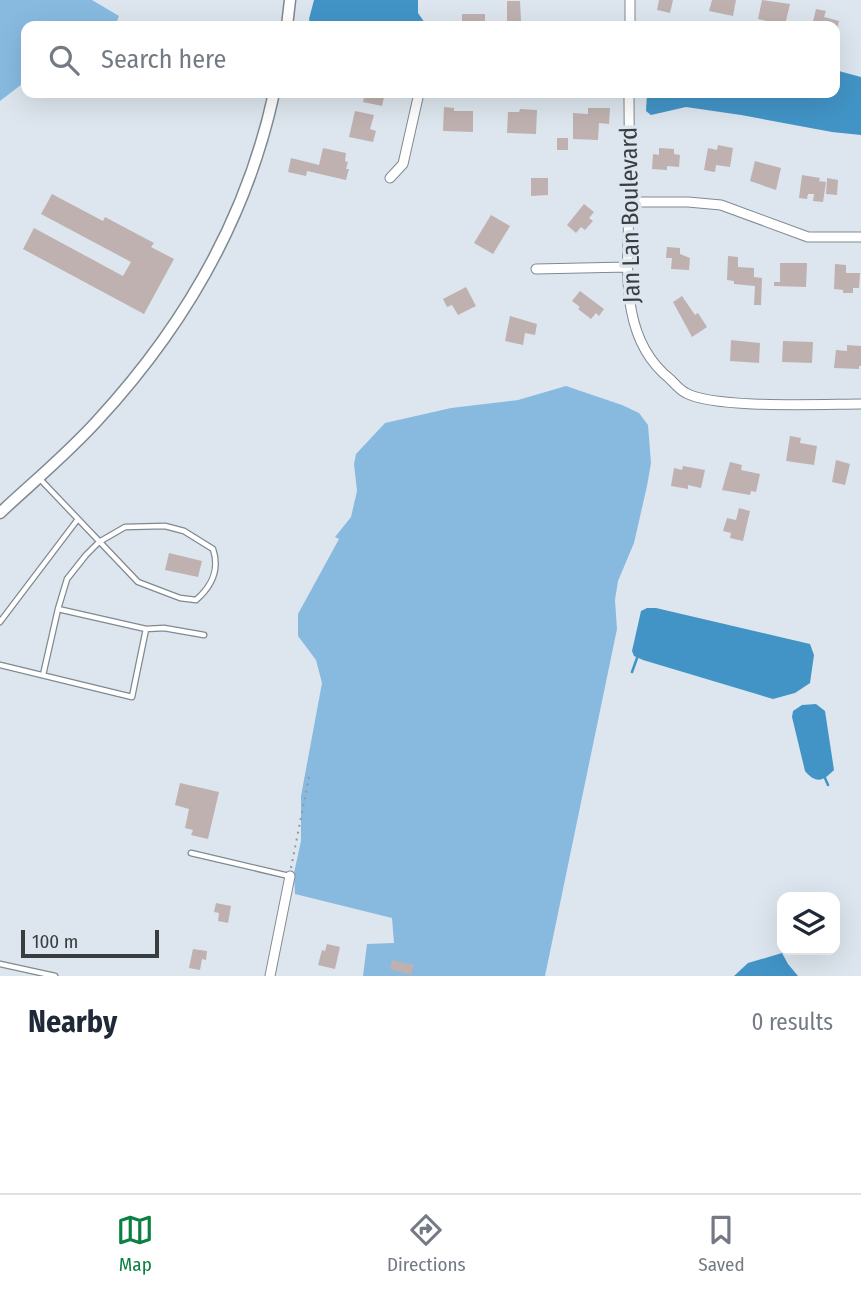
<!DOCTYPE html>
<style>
body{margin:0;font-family:"Fira Sans Condensed",sans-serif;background:#f2f2f3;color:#1f2937}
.controls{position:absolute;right:21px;bottom:21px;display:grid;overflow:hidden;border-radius:14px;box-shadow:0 7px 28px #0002}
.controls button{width:63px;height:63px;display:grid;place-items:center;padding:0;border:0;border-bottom:2px solid #e0e1e3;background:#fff;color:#1f2937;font:35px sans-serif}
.scale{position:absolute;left:21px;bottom:18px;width:138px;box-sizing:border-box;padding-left:7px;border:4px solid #393d40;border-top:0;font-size:19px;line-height:24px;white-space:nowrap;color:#393d40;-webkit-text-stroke:5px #dde6ee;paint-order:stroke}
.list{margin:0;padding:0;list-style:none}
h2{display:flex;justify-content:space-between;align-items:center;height:91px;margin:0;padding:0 28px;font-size:30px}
h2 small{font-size:23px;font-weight:400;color:#747a83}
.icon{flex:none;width:38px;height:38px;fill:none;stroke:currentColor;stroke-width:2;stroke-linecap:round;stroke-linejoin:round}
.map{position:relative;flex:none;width:861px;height:976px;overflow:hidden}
.search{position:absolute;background:#fff;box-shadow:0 7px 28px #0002;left:21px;right:21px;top:21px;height:77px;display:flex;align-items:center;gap:18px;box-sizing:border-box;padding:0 24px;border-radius:14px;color:#747a83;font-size:26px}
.sheet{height:217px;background:#fff}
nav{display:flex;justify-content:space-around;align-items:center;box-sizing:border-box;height:98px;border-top:2px solid #e0e1e3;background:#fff;font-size:19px;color:#747a83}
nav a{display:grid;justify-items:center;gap:4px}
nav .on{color:#0b8043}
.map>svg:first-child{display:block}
.green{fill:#88bae0}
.water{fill:#4294c7}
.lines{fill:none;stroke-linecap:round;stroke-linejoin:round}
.stream{stroke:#4294c7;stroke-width:2.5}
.building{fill:#beb1b0}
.service-casing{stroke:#808990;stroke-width:7}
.minor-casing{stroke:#808990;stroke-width:11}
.tertiary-casing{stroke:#808990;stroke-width:13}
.path{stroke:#91989e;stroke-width:2;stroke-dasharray:2 5;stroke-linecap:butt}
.service{stroke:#fff;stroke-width:4.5}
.minor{stroke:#fff;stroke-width:9}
.tertiary{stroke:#fff;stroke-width:10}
.labels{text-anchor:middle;stroke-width:7;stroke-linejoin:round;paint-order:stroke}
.street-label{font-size:24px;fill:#393d40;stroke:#dde6ee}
</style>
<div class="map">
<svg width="861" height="976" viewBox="0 0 861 976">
<rect width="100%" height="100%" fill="#dde6ee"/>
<path class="green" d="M0,0H92L119,16L115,26H26V81L0,101Z
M566,386L622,405L639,413L648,425L651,463L647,486L634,543L618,581L615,600L617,629L545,976H363L367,944L394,943L392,918L295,894L294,873L301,841V796L322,683L316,660L298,636V614L339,539L335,537L351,517L357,491L354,464L356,454L385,423L451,408L518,400Z"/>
<path class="water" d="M314,0H418V13L427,26H311L309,19Z
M835,70L861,77V135L832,132L741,115L686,107L651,115L646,111L647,93H835Z
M647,608H656L810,644L814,655L810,683L795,693L773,699L643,660L634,656L632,651L641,611Z
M816,704L825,711L834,770C824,780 817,785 805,771L792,717L793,711L802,705Z
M782,953L788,964L798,976H734L748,963Z"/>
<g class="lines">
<path class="stream" d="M632,672L637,658
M825,778L828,785"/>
</g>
<path class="building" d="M659,0H673L670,13L657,10Z
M712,0H736L733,16L709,11Z
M762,0L790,4L785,25L758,19Z
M507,1H520L521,21H507Z
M816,9L826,11L824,17L839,21L836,33L835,26H812Z
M462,14H485V26H462Z
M365,93H385L382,106L363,102Z
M444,107L454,108V111H473V132L443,131Z
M588,108H610L609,124L599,123L598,140L573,139V113L588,114Z
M520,109L537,110L536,134L507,133L508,112H519Z
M355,111L374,115L370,129L376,131L373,142L349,137Z
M557,138H568V150H557Z
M718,145L733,148L730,167L716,165L715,172L704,170L708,148L717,150Z
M323,148L346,153L345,161L348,162L346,169H349L346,180L307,171L306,176L288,172L291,158L319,165Z
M659,148L674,149V154L680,155L679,167L667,166V170L652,169L653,154L659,155Z
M755,161L781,168L776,190L750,181Z
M802,175L820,178L819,181L826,182L823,202L813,201L814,194H808L807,199L799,198Z
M531,178H548V195L531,196Z
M827,178L838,180L837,195L826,194Z
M52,194L103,221L105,217L154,243L151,247L174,259L144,314L23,249L34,228L123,276L131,262L41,214Z
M584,204L594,212L589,218L593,221L585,230L581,227L576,233L567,225Z
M491,215L510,226L493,254L474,243Z
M667,247L680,248V254L690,258L689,270L671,269L672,258H666Z
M728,256L738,257V267L754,268V277L762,278L761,305H754L755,286L734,284V281L727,280Z
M780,263H807L806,287L774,286V282H780Z
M835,264L846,265V273H860L859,288H853V293H843V290L834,289Z
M466,287L476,306L458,315L452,305L447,307L443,299Z
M580,291L604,309L599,316L596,313L591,319L578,309L580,307L572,301Z
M682,296L695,315L698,313L707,327L692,337L673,302Z
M510,316L537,324L535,335L525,333L523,345L505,341Z
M731,340L760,343L759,363L730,361Z
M783,341L813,342L812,363L782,362Z
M847,345L861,346V366H859V369L834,368L836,350L847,351Z
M790,436L801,438L800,443L817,446L814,465L786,461Z
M836,460L850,464L845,485L832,482Z
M730,462L742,465L741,470L760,474L756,492L751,491L750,495L722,490Z
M683,466L705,470L701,488L688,485V489L671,486L674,468L682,470Z
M739,508L750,511L743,541L730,538L731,533L723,531L727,518L736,520Z
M169,553L202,561L198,577L165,570Z
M180,783L219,792L208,839L191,835L193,830L185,828L189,809L175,805Z
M216,903L231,906L228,923L218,921L219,913L214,912Z
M327,944L340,947L335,969L318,965L322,950L325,951Z
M193,949L207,951L206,960L202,959L200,970L189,968Z
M392,960L414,965L411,975L390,969Z"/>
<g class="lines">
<g class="service-casing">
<path id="service" d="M39,478L138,582L180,598L196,600C212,586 220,570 213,549L184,531L165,526L125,527L99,542L86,555L67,579L58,609L146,629L164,628L204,635
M0,622L78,519
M0,665L132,697L146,629
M43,675L58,609
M191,853L289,876
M0,964L55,976"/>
</g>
<g class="minor-casing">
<path id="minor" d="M630,26V0
M629,93C629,128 630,164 629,200C629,261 616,336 670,379C675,384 680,390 686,393C715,409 823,404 861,404
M390,178L403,164L419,93
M629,202H688L721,205L808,237H861
M536,269L627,267
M270,976L290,876"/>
</g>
<g class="tertiary-casing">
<path id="tertiary" d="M287,26L290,0
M0,513C32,483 67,454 97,421C183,328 247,218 274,93"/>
</g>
<path class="path" d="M291,868L309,777"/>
<use href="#service" class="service"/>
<use href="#minor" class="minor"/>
<use href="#tertiary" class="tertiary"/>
</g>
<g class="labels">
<g class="street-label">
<text transform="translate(630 215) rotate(-91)" y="8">Jan Lan Boulevard</text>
</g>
</g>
</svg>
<div class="controls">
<button><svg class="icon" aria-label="layers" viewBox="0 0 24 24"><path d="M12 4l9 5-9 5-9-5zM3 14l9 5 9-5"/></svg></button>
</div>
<div class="scale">100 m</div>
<div class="search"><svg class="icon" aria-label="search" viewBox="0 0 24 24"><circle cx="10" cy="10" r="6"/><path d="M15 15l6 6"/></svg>Search here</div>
</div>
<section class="sheet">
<h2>Nearby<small>0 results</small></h2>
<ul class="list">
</ul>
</section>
<nav>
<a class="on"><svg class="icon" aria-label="map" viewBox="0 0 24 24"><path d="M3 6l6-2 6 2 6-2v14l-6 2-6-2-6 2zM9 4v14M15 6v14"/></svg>Map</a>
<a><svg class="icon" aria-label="directions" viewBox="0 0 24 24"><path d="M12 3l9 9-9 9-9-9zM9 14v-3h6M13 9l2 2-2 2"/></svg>Directions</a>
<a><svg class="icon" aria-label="saved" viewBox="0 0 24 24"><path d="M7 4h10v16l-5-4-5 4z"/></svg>Saved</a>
</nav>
